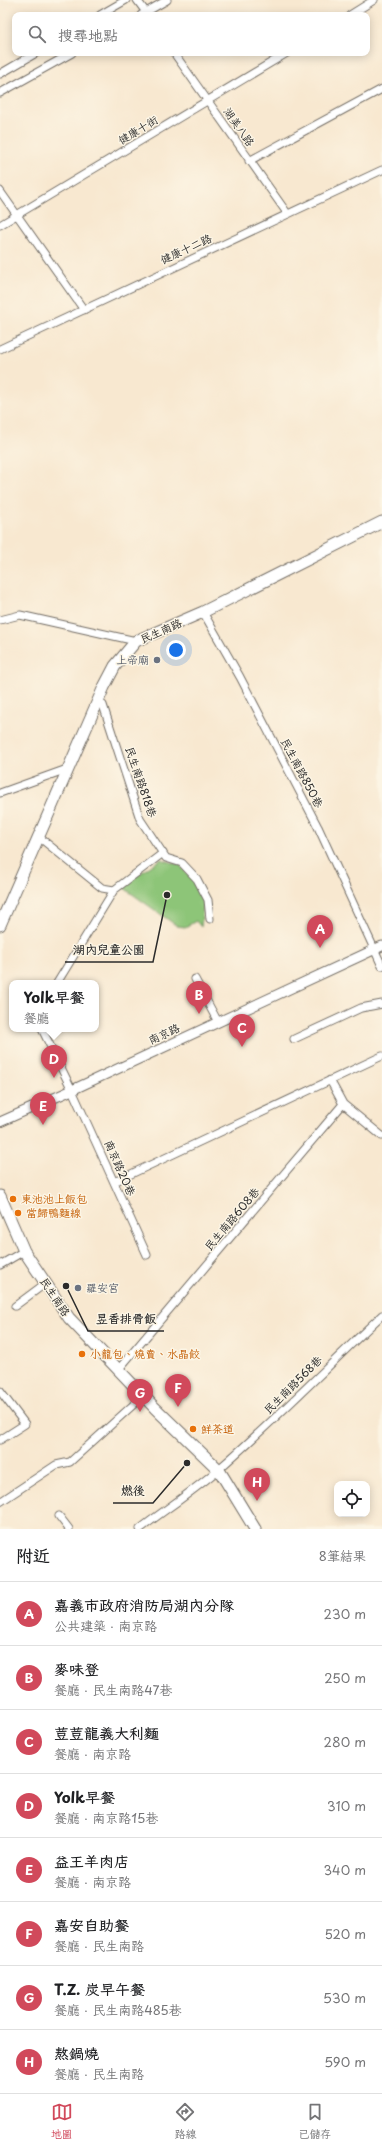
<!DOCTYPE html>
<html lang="zh-TW">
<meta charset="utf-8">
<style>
body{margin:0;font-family:"Playpen Sans","LXGW WenKai TC",sans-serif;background:#f2f2f2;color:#202124}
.controls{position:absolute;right:12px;bottom:12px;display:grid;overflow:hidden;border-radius:8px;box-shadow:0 2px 10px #0003}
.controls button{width:36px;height:36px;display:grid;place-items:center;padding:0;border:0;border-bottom:1px solid #e0e0e0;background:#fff;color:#202124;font:20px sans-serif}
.you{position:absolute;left:176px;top:650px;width:14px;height:14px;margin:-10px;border:3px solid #fff;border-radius:50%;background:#1a73e8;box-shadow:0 0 0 6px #1a73e833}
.badge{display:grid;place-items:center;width:26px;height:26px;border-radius:50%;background:#d1495b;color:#fff;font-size:13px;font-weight:700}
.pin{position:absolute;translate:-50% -33px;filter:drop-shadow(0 1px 2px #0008)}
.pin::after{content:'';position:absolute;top:21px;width:14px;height:12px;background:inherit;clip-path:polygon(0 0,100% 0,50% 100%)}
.popup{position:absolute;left:9px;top:980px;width:90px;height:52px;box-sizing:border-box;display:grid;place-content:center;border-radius:8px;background:#fff;filter:drop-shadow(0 1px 3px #0005);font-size:13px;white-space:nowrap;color:#757577}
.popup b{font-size:15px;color:#202124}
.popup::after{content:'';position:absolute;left:50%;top:100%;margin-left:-8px;border:8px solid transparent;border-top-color:#fff}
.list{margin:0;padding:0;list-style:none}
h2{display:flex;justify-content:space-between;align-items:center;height:52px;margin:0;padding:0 16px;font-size:17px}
h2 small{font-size:13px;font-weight:400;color:#757577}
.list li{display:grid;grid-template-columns:26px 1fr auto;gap:12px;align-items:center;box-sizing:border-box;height:64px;padding:0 16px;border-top:1px solid #e0e0e0}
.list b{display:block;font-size:15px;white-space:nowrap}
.list p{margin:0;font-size:13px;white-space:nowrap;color:#757577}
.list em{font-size:13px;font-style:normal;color:#757577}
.icon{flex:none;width:22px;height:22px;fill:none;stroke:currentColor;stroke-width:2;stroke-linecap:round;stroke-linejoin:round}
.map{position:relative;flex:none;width:382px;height:1529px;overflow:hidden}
.search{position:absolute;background:#fff;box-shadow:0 2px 10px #0003;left:12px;right:12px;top:12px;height:44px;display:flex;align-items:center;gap:10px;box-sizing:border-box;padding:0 14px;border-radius:8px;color:#757577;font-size:15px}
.sheet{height:564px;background:#fff}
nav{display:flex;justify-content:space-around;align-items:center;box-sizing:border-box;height:56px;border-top:1px solid #e0e0e0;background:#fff;font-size:11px;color:#757577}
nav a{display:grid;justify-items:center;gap:2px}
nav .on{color:#d1495b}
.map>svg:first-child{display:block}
.green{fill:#8dc578;stroke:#5c7852}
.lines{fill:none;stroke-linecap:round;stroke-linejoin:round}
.minor-casing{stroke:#736d65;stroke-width:9}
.tertiary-casing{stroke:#736d65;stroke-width:11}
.secondary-casing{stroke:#736d65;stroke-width:13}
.minor{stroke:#fff;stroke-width:7}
.tertiary{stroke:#fff;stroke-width:9}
.secondary{stroke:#fff;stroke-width:11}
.worship-dot{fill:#6b7280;stroke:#fcf5e5;stroke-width:1.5}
.food-dot{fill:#e8710a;stroke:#fcf5e5;stroke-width:1.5}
.labels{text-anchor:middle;stroke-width:3;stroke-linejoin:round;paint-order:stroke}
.street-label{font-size:11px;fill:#2b2b2b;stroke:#fcf5e5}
.worship-label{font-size:11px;fill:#5b616d;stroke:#fcf5e5;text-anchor:end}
.food-label{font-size:11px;fill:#c56008;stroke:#fcf5e5;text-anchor:start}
.leader{fill:none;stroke:#2b2b2b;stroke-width:1.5}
.callout-dot{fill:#2b2b2b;stroke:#fcf5e5;stroke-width:1.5}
.callout-label{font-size:12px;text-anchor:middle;font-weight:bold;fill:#2b2b2b;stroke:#fcf5e5;stroke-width:3;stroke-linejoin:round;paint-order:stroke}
</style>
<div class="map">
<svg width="382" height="1529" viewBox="0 0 382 1529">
<rect width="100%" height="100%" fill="#fcf5e5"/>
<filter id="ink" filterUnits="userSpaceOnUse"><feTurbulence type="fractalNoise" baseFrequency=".025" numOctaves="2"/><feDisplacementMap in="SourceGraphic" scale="8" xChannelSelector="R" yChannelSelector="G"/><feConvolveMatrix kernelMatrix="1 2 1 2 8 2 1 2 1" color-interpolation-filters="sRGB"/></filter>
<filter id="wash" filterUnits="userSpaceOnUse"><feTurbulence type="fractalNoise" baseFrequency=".012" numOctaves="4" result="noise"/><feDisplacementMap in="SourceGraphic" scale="16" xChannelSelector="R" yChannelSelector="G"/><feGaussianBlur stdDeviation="0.9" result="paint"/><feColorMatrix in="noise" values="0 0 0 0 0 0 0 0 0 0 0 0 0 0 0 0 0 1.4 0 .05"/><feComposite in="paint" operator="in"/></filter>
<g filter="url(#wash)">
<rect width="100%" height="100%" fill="#f8e8d0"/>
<path class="green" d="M161,859L180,865L195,882L204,901L201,927L196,921L185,927L177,926L124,888L136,876Z"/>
</g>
<g filter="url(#ink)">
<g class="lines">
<g class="minor-casing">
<path id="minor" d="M137,0L148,15
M100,15L126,0
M141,15L167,0
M350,15L374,0
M174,53L287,213
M0,74L36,53
M0,93L72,53
M249,161L382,89
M0,191L84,310
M0,225L287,53
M0,349L382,170
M203,612L240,677L318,827L382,966
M0,620L20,615L136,641
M98,701L103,705L140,819L166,858L182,863L197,879L208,900L210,919
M0,793L67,769
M39,837L102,888L114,890L163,853
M195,979L218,1022
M57,983L114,890
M42,1029L72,1090L147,1255
M294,1039L361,1008L382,1004
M330,1080L343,1104L382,1136
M114,1182L382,1056
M0,1265L24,1251
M15,1306L46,1283
M118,1370L343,1104
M0,1391L25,1424L0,1440
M0,1502L56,1465L70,1462L143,1396
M59,1516L69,1529
M140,1529C166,1509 195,1490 220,1468C276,1419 328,1366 382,1315"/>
</g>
<g class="tertiary-casing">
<path id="tertiary" d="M0,1122L72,1090L382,946"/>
</g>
<g class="secondary-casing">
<path id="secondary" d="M0,925L104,687L115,666L136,641L203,612L382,522
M0,1196L24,1251L69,1318L155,1408L219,1470L255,1529"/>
</g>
<use href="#minor" class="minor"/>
<use href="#tertiary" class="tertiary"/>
<use href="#secondary" class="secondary"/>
</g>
</g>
<g class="worship-dot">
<circle cx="157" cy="660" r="4"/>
<circle cx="78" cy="1288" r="4"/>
</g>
<g class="food-dot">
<circle cx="13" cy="1199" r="4"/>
<circle cx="18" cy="1213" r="4"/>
<circle cx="82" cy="1354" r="4"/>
<circle cx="193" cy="1429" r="4"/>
</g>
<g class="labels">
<g class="street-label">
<text transform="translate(239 127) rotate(55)" y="4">湖美八路</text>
<text transform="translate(138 130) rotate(-31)" y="4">健康十街</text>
<text transform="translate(186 249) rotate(-25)" y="4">健康十二路</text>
<text transform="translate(161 631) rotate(-24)" y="4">民生南路</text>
<text transform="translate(302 773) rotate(62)" y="4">民生南路850巷</text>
<text transform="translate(141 782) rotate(71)" y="4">民生南路818巷</text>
<text transform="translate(164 1034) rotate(-25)" y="4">南京路</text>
<text transform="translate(120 1168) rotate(66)" y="4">南京路20巷</text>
<text transform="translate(232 1219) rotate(-50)" y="4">民生南路608巷</text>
<text transform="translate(55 1297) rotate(56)" y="4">民生南路</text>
<text transform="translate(293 1385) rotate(-45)" y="4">民生南路568巷</text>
</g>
<g class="worship-label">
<text x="149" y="664">上帝廟</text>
<text x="86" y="1292" text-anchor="start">羅安宮</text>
</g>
<g class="food-label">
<text x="21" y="1203">東池池上飯包</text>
<text x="26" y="1217">當歸鴨麵線</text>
<text x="90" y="1358">小籠包、燒賣、水晶餃</text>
<text x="201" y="1433">鮮茶道</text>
</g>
</g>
<path class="leader" d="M167 895L153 962H65M66 1286L88 1331H164M187 1463L153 1503H113"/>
<g class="callout-dot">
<circle cx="167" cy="895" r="4"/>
<circle cx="66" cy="1286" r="4"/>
<circle cx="187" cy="1463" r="4"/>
</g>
<g class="callout-label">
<text x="109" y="954">湖內兒童公園</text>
<text x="126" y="1323">昱香排骨飯</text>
<text x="133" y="1495">燃後</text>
</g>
</svg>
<div class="controls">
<button><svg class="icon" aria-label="locate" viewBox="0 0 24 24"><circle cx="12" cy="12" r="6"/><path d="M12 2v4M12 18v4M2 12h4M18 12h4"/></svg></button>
</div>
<div class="you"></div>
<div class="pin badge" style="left:320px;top:948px">A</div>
<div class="pin badge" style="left:199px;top:1014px">B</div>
<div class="pin badge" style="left:242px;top:1047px">C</div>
<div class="pin badge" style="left:54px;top:1078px">D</div>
<div class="popup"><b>Yolk早餐</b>餐廳</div>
<div class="pin badge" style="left:43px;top:1125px">E</div>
<div class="pin badge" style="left:178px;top:1407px">F</div>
<div class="pin badge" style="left:140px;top:1412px">G</div>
<div class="pin badge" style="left:257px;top:1501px">H</div>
<div class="search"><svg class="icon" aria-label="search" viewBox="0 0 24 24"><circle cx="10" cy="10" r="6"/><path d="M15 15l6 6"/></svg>搜尋地點</div>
</div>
<section class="sheet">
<h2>附近<small>8筆結果</small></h2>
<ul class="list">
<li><span class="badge">A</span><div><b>嘉義市政府消防局湖內分隊</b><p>公共建築 · 南京路</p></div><em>230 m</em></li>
<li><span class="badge">B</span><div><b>麥味登</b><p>餐廳 · 民生南路47巷</p></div><em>250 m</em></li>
<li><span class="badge">C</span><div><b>荳荳龍義大利麵</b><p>餐廳 · 南京路</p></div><em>280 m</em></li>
<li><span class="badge">D</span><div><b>Yolk早餐</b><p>餐廳 · 南京路15巷</p></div><em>310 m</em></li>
<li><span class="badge">E</span><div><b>益王羊肉店</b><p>餐廳 · 南京路</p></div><em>340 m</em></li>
<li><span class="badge">F</span><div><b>嘉安自助餐</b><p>餐廳 · 民生南路</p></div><em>520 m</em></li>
<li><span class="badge">G</span><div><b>T.Z. 炭早午餐</b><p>餐廳 · 民生南路485巷</p></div><em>530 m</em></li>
<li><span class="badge">H</span><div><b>熬鍋燒</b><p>餐廳 · 民生南路</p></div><em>590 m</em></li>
</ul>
</section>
<nav>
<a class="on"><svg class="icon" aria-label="map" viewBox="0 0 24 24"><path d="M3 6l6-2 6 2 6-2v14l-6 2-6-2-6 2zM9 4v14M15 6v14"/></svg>地圖</a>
<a><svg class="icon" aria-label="directions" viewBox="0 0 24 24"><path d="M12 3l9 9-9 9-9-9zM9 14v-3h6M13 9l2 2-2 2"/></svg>路線</a>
<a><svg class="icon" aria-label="saved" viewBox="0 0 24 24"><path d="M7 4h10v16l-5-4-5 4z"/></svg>已儲存</a>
</nav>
